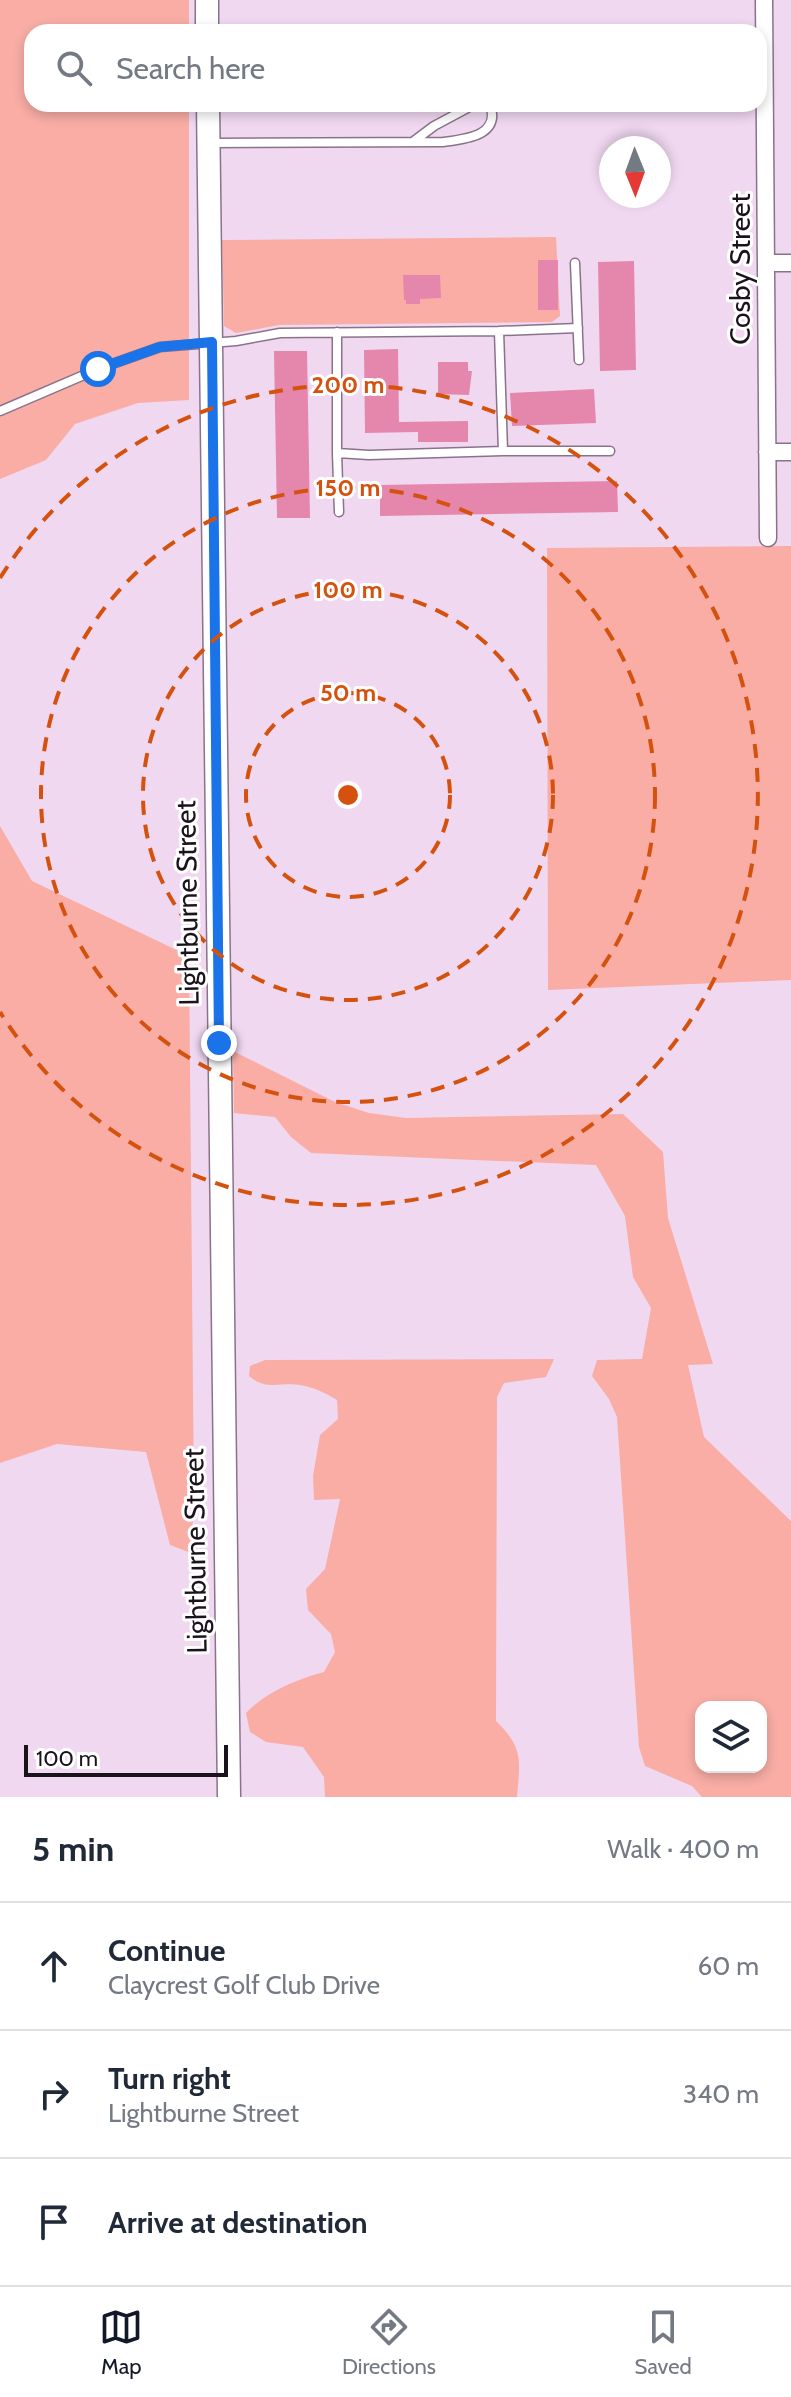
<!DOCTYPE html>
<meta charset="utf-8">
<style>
body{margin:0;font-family:Cabin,sans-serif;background:#f6f6f7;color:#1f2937}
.controls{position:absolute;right:24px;bottom:24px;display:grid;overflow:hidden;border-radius:16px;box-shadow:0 4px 12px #0003}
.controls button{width:72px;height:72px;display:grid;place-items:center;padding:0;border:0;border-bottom:2px solid #e0e1e3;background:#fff;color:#1f2937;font:40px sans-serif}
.compass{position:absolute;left:599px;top:136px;width:72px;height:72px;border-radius:50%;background:#fff;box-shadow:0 4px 12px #0003;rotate:179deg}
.scale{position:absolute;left:24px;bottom:20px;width:204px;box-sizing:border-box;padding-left:8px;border:4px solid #1b131c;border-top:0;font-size:22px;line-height:28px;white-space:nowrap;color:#1b131c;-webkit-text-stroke:6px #fff;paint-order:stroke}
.stop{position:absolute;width:24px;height:24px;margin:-18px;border:6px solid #1a73e8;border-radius:50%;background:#fff}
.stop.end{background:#1a73e8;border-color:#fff;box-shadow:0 2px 8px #0008}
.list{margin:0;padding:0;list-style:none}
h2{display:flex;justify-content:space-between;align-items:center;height:104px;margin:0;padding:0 32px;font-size:34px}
h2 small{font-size:26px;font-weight:400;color:#747a83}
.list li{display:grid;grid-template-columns:52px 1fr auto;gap:24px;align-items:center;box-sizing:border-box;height:128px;padding:0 32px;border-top:2px solid #e0e1e3}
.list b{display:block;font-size:30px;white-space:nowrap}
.list p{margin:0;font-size:26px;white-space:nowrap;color:#747a83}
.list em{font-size:26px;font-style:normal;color:#747a83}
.icon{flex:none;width:44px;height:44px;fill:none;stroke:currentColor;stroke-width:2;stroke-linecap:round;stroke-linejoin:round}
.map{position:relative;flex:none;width:791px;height:1797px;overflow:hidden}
.search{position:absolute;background:#fff;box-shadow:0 4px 12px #0003;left:24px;right:24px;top:24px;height:88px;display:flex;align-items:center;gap:20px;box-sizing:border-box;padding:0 28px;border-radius:24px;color:#747a83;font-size:30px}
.sheet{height:488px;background:#fff}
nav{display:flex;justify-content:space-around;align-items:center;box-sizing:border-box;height:112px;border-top:2px solid #e0e1e3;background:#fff;font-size:22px;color:#747a83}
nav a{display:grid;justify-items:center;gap:4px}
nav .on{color:#111827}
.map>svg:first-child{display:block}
.green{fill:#f9ada5;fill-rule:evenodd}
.building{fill:#e586ac}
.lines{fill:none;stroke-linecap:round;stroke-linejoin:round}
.service-casing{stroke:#89738a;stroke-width:11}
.minor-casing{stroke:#89738a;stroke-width:19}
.secondary-casing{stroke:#89738a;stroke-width:25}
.service{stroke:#fff;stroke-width:8}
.minor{stroke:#fff;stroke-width:16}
.secondary{stroke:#fff;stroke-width:22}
.route{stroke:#1a73e8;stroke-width:10}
.ring{fill:none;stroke:#d4520e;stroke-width:4;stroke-dasharray:14 10}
.labels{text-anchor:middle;stroke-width:6;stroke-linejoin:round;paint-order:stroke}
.street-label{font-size:28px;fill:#1b131c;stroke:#fff}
.centre{fill:#d4520e;stroke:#fff;stroke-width:4}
.ring-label{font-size:24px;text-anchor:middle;font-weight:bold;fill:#d4520e;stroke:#fff;stroke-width:6;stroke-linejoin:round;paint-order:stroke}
</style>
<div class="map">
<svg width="791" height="1797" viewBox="0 0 791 1797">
<rect width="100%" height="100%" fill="#f0d8f1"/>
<path class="green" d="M0,0H189V32H32V104H189V400L138,403L75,424L46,460L0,479Z
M556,237L560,316L552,322L279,325L236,333L224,326L222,240Z
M791,546V980L548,990L547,548Z
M0,826L32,881L189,956L194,1501L191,1553L170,1545L146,1452L57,1444L0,1463Z
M233,1051L335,1102L369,1113L406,1118L623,1114L663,1152L668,1218L713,1364L688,1365L704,1437L791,1521V1797H702L692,1786L645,1766L639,1747L617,1417L609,1399L592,1376L597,1360L642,1359L651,1308L633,1277L625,1216L596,1165L311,1153L291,1137L275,1117L234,1113ZM701,1707H761V1767H701Z
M554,1359L546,1377L504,1383L497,1397L496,1721C524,1748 520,1761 517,1797H325L324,1777L303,1747L266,1742L250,1732L246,1713C266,1692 297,1679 324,1672L335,1652L331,1634L308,1610L306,1589L325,1569L340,1499L314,1500L313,1476L320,1435L338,1419L337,1400C326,1393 313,1387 300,1385C280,1382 266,1391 249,1376L250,1366L265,1360Z"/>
<path class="building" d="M538,260H558V310H538Z
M634,261L636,370L600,371L598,262Z
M403,275H440L441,298L420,299V304H406V300H404Z
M398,349L399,422L468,421V442H418V432L365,433L364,350Z
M274,351H307L310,518H277Z
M438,362H468V371H472L469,395L438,394Z
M594,389L596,423L512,426L510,393Z
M617,481L618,512L380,516V485Z"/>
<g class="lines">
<g class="service-casing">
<path id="service" d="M414,141L434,126L475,104
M210,143L443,142C466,139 501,136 490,104
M575,263L579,360
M499,331L578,328
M0,411L98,369L160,347L236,341L280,333L499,331L503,451L369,455L337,453V332
M503,451H610
M337,453L339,512"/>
</g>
<g class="minor-casing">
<path id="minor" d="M764,0L768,538
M766,263H791
M767,452H791"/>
</g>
<g class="secondary-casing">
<path id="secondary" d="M207,0V32
M208,104L229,1797"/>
</g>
<use href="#service" class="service"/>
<use href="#minor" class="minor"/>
<use href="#secondary" class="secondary"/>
</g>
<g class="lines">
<path class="route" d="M98,369L160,347L212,342L219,1043"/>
</g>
<g class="ring">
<circle cx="348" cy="795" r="102"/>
<circle cx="348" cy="795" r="205"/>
<circle cx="348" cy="795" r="307"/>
<path d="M0 578A410 410 0 1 1 0 1012"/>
</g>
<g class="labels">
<g class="street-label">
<text transform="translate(740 269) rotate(-90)" y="10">Cosby Street</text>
<text transform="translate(187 903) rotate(-91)" y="10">Lightburne Street</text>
<text transform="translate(195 1551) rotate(-91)" y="10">Lightburne Street</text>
</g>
</g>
<circle cx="348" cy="795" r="12" class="centre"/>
<g class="ring-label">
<text x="348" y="393">200 m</text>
<text x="348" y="496">150 m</text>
<text x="348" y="598">100 m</text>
<text x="348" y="701">50 m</text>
</g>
</svg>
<div class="controls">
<button><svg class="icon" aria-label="layers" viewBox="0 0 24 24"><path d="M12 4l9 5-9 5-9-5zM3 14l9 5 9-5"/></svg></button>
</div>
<svg class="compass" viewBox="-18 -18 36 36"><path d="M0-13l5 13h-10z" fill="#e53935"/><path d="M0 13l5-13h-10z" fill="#747a83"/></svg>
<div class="scale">100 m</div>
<div class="stop" style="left:98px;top:369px"></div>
<div class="stop end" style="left:219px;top:1043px"></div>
<div class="search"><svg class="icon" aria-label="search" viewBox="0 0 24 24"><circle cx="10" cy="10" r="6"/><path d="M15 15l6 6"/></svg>Search here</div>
</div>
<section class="sheet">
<h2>5 min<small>Walk · 400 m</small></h2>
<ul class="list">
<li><svg class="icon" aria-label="ahead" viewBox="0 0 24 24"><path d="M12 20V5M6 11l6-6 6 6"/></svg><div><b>Continue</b><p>Claycrest Golf Club Drive</p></div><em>60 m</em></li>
<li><svg class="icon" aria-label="right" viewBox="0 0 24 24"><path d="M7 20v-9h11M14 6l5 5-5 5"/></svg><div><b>Turn right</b><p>Lightburne Street</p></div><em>340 m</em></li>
<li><svg class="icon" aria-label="arrive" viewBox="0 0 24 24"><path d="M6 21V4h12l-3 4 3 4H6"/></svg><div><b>Arrive at destination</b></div></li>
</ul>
</section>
<nav>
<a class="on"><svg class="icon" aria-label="map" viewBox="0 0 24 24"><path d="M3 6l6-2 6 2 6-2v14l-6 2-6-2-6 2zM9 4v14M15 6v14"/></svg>Map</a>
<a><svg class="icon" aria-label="directions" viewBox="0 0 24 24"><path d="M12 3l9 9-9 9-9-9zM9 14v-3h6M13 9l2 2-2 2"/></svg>Directions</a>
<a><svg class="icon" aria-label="saved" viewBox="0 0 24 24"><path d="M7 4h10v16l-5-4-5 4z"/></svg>Saved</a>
</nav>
